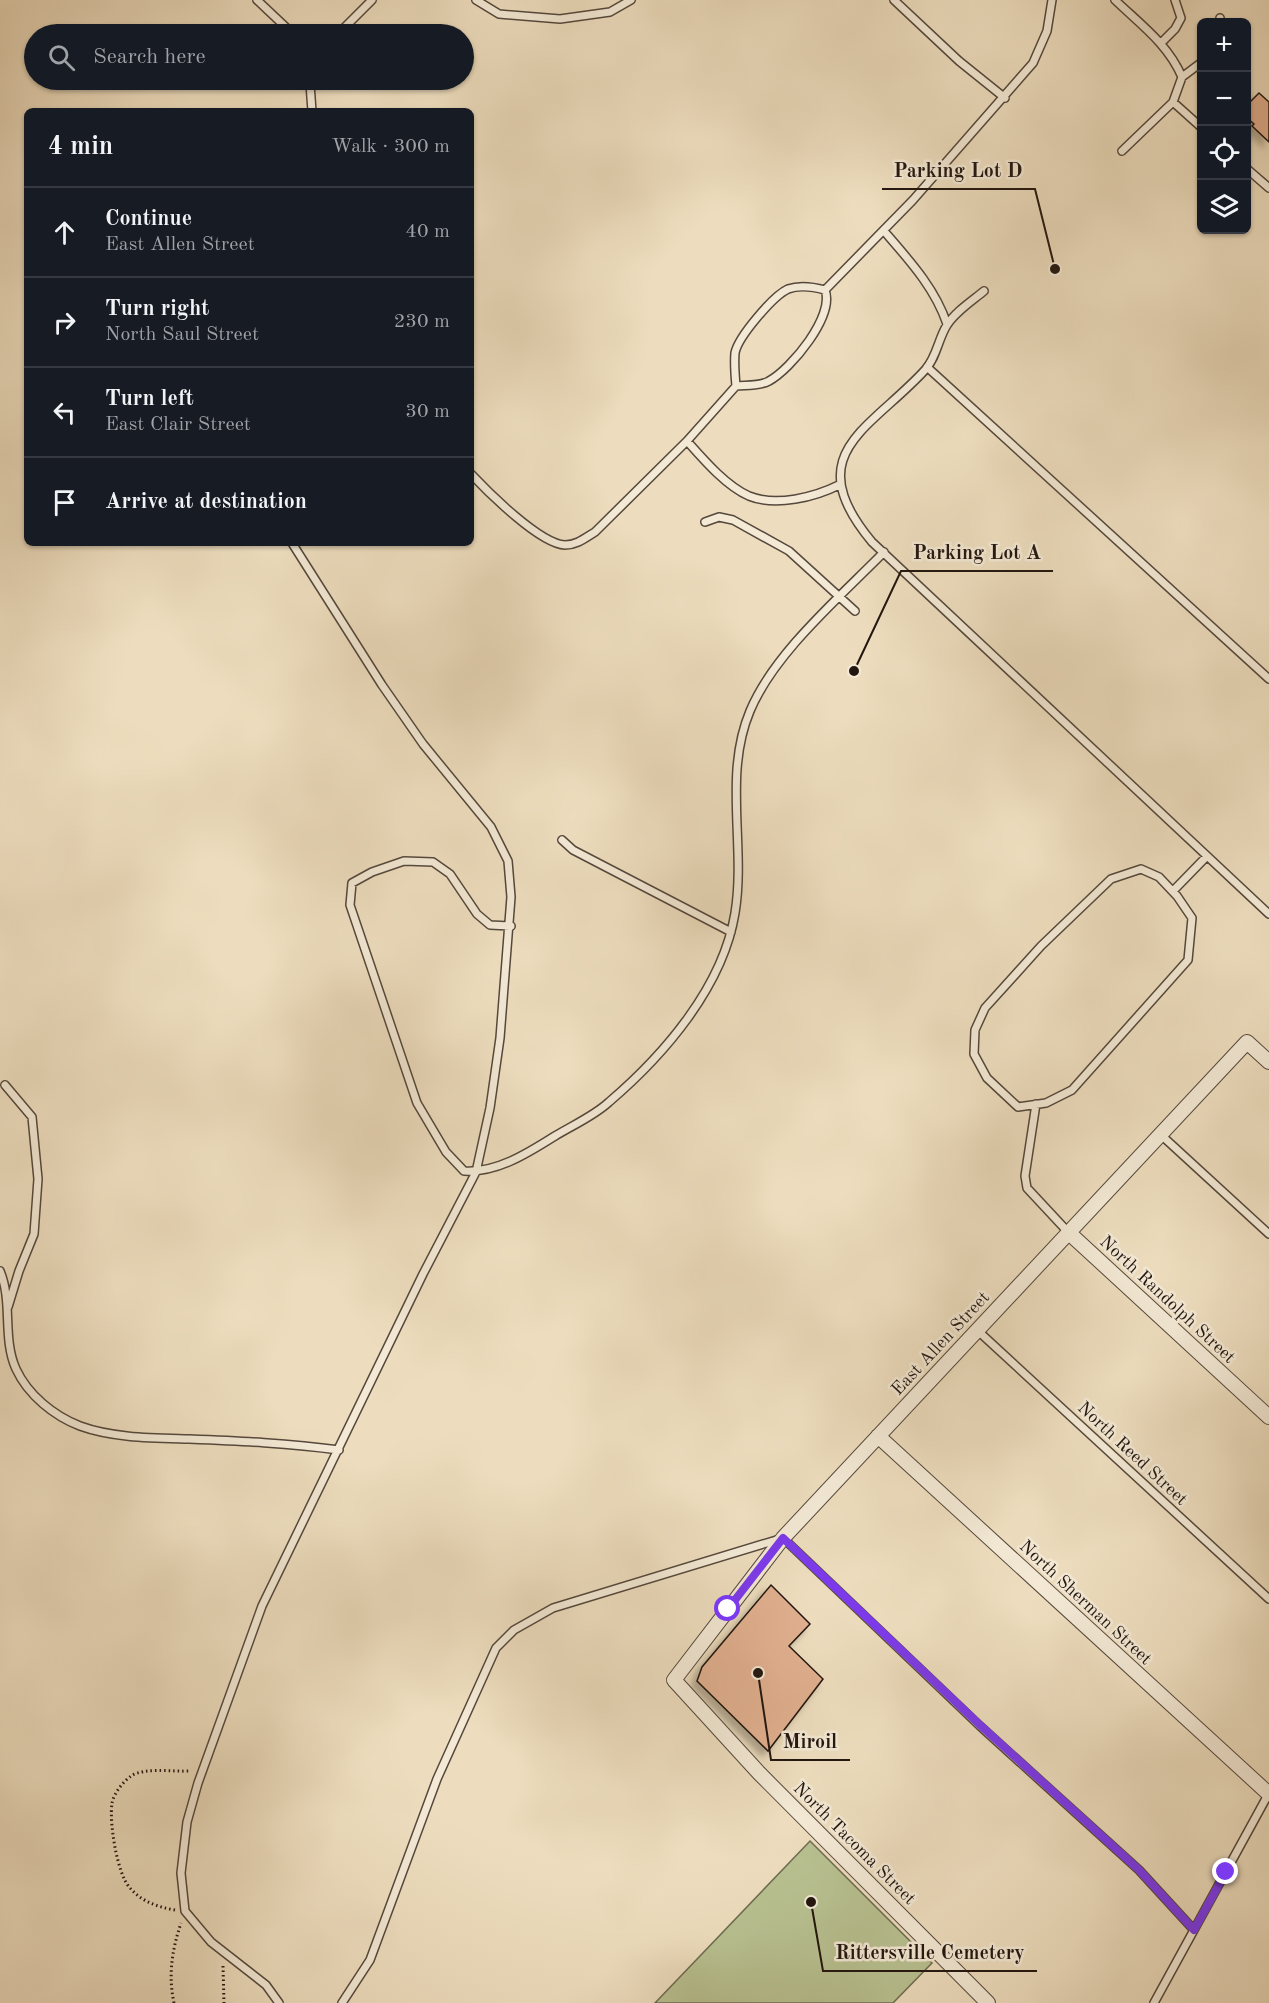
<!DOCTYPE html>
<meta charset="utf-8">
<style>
body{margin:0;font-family:"Old Standard TT",serif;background:#242831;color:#f1f3f6}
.controls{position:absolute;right:18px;top:18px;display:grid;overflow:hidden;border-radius:9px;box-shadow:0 2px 4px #0004}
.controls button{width:54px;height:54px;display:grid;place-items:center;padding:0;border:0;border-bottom:2px solid #363941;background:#171b24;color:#f1f3f6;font:30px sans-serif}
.stop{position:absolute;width:18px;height:18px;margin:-14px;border:4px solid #7c3aed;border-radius:50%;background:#fff}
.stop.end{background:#7c3aed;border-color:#fff;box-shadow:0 2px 6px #0008}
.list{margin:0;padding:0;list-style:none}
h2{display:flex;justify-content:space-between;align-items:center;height:78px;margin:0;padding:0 24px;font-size:26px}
h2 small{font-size:20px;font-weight:400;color:#9ea1a6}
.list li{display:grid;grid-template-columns:39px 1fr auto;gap:18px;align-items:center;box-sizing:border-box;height:90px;padding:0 24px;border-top:2px solid #363941}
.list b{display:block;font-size:22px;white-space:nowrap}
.list p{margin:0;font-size:20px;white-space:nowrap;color:#9ea1a6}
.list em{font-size:20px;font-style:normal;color:#9ea1a6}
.icon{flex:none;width:33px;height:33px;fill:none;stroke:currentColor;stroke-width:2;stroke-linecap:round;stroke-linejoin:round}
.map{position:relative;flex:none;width:1269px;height:2003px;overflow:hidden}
.search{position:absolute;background:#171b24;box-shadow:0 2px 4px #0004;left:24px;top:24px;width:450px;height:66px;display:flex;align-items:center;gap:15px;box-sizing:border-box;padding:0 21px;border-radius:33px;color:#9ea1a6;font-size:22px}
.panel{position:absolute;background:#171b24;box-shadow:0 2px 4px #0004;left:24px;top:108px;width:450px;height:438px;border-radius:9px}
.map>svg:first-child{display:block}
.green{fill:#b8c191;stroke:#6d6c50;stroke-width:1.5}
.building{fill:#e0af8f;stroke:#221610;stroke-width:1.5;filter:url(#shadow)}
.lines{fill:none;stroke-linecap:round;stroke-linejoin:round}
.lane-casing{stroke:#55483c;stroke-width:10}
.street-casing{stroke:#55483c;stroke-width:16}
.path{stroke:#221610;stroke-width:3;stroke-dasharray:1.5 3;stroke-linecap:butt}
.lane{stroke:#f3e9d5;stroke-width:7}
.street{stroke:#f3e9d5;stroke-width:14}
.route{stroke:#7c3aed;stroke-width:8}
.labels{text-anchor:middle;stroke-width:5;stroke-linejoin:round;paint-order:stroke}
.street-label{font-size:18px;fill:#221610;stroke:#f3e9d5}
.leader{fill:none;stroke:#221610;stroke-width:2}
.callout-dot{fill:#221610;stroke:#f3e9d5;stroke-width:2}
.callout-label{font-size:20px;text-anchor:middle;font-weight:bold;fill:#221610;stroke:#f3e9d5;stroke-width:5;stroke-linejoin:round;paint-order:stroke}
</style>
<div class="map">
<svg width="1269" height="2003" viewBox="0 0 1269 2003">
<defs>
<filter id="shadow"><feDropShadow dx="-5.5" dy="5.5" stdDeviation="3" flood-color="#0004"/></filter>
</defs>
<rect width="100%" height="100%" fill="#edddbe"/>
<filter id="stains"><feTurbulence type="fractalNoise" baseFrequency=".00333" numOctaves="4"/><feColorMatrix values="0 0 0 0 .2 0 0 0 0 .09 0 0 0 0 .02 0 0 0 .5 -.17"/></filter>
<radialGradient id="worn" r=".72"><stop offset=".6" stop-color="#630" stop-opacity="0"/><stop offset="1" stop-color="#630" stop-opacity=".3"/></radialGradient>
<path class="green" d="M810,1841L932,1963L893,2003H655Z"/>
<path class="building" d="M1259,93L1269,102V142L1252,126L1254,124L1246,117V106Z
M771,1585L810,1624L789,1646L823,1679L768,1751L697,1681L702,1667Z"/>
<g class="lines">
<g class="lane-casing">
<path id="lane" d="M257,0L293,34
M476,0L499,14L560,19L610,12L631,0
M894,0L959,61L1005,98
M1115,0C1140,24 1168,44 1182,77L1173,102L1122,151
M1220,22V18
M338,34L372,0
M1161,43L1175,29L1181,18L1175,0
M1182,77L1202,62
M311,80L310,84L312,111
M1173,102L1202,128
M1246,168L1269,188
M884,231C909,260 935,288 947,324
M825,290L913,200L1033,63L1047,31L1052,0
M984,291C972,301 956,311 947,325C938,339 937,357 925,370C870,430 798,453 872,542L1269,914
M927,367L1269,679
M687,441C703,459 726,486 749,496C776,507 815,497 839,485
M471,474C488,492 540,544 565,545C577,545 585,538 595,532L687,441L736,386C746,385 761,386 769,381C791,369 835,316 825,290C814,287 799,285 788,289C773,296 738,337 735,353C734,364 735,375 736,386
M705,522L719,517L733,520L789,551L855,611
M562,840L573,850L731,932
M1141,869L1159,877L1177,896L1192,918L1188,960L1072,1090L1046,1103L1018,1107L987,1078L974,1054L975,1030L985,1008L1041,946L1111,879Z
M1173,891L1207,856
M511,926L490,925L477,914L450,874L433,862L404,861L372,872L352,883L350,905L417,1103L446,1152L464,1171C497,1173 528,1153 555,1136C573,1125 594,1116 609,1102C664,1055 723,987 735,913C746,846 723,775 750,711C774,653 840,597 884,552
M5,1085L32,1117L38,1179L34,1234L19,1271L8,1307
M1036,1104L1025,1176L1027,1188L1068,1232
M1160,1134L1269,1234
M0,1271C13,1302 2,1338 16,1369C28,1395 54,1416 80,1426C113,1438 153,1438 188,1439C238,1441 289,1443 339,1450
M977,1330L1269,1599
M279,2003L266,1985L211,1942L185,1911L181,1873L187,1822L198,1783L262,1606L423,1274L476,1172L490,1108L500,1038L511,897L508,861L491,827L423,744L382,685L292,543
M342,2003L370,1960L437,1779L496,1648L514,1630L553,1608L783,1538L980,1726L1139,1870L1194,1930
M1154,2003L1269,1793"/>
</g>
<g class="street-casing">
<path id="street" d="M1068,1232L1269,1417
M878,1436L1269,1794
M988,2003L759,1773L674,1680L783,1538L1247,1042L1269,1062"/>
</g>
<path class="path" d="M175,1910C158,1907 142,1902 130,1888C117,1874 109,1822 112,1803C114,1793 123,1782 131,1776C145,1767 173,1772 190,1771
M223,1966L224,2003
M174,2003C168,1975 172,1950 181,1923"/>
<use href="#lane" class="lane"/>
<use href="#street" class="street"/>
</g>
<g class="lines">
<path class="route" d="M728,1609L783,1538L980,1725L1139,1870L1194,1930L1226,1872"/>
</g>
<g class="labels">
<g class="street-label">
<text transform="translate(1168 1299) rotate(43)" y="6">North Randolph Street</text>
<text transform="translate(940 1343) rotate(-47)" y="6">East Allen Street</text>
<text transform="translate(1133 1453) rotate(43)" y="6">North Reed Street</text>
<text transform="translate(1086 1602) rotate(43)" y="6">North Sherman Street</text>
<text transform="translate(855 1843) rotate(45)" y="6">North Tacoma Street</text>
</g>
</g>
<path class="leader" d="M1055 269L1035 189H882M854 671L901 571H1053M758 1673L771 1760H850M811 1902L823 1971H1037"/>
<g class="callout-dot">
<circle cx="1055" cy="269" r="6"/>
<circle cx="854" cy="671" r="6"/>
<circle cx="758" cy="1673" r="6"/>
<circle cx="811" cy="1902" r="6"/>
</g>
<g class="callout-label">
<text x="958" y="177">Parking Lot D</text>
<text x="977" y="559">Parking Lot A</text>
<text x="810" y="1748">Miroil</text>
<text x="930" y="1959">Rittersville Cemetery</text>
</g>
<rect width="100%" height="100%" filter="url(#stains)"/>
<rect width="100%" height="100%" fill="url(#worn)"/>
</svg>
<div class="controls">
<button>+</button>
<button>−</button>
<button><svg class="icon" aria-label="locate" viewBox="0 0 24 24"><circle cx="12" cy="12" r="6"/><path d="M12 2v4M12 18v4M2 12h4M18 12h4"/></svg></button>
<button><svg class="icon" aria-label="layers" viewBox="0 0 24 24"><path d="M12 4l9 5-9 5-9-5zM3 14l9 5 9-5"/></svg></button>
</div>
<div class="stop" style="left:728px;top:1609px"></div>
<div class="stop end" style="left:1226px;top:1872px"></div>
<div class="search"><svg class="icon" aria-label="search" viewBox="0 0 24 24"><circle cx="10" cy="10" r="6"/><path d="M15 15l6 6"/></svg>Search here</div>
<section class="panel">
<h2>4 min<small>Walk · 300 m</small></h2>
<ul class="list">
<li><svg class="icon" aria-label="ahead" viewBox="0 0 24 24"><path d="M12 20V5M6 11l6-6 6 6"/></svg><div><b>Continue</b><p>East Allen Street</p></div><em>40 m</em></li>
<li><svg class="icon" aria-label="right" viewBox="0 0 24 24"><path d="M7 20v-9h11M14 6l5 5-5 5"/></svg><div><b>Turn right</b><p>North Saul Street</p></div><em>230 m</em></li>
<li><svg class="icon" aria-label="left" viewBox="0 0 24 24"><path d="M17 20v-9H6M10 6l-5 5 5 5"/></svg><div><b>Turn left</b><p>East Clair Street</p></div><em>30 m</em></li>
<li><svg class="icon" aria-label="arrive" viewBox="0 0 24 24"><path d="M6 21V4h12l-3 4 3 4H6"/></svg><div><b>Arrive at destination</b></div></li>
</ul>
</section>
</div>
